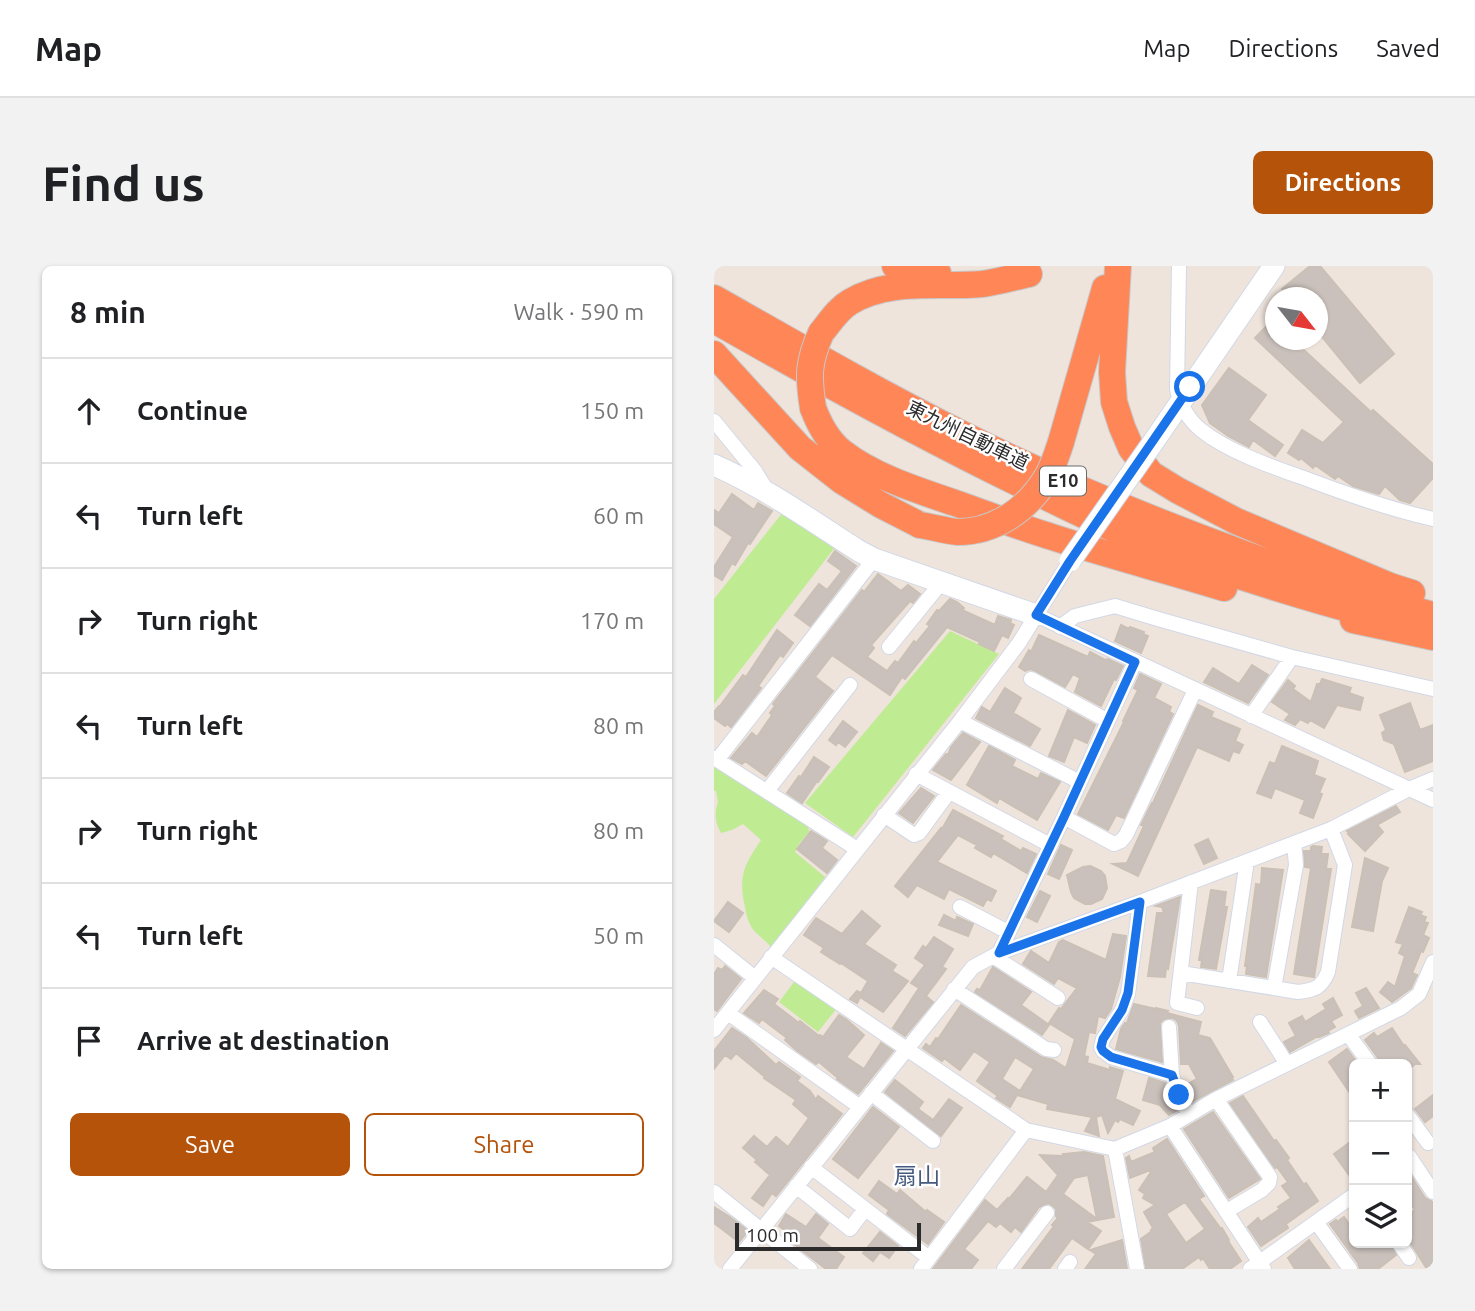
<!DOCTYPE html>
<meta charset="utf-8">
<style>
body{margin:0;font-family:Ubuntu,"Noto Sans JP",sans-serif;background:#f2f2f2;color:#202124}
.controls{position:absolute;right:21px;bottom:21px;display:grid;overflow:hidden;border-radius:10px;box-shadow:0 2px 5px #0004}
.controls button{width:63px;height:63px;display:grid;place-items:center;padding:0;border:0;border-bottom:2px solid #e0e0e0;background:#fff;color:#202124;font:35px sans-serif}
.compass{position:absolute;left:551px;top:21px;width:63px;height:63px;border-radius:50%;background:#fff;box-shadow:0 2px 5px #0004;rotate:121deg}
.scale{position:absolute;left:21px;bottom:18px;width:186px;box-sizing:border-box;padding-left:7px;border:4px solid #2b2b2b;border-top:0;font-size:19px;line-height:24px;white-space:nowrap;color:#2b2b2b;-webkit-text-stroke:5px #fff;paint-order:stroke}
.stop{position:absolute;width:21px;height:21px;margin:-16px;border:5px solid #1a73e8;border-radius:50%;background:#fff}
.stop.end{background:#1a73e8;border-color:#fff;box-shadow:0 2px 7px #0008}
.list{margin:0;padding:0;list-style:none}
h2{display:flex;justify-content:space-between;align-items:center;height:91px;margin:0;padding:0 28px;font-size:30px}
h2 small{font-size:23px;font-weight:400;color:#757577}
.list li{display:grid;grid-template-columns:46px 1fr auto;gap:21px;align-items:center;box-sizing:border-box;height:105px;padding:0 28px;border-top:2px solid #e0e0e0}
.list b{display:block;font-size:26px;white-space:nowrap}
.list em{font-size:23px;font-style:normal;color:#757577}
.actions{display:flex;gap:14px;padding:21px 28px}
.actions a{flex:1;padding:16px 0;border:2px solid #b45309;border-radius:10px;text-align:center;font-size:24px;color:#b45309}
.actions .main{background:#b45309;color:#fff}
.icon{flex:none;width:38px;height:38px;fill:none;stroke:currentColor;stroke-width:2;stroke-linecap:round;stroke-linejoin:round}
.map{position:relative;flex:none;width:719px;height:1003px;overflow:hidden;border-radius:10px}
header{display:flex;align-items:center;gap:42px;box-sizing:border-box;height:98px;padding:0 35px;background:#fff;border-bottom:2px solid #e0e0e0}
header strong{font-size:33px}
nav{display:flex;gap:38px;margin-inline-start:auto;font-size:24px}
.intro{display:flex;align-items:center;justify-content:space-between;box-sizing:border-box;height:168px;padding:0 42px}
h1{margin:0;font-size:49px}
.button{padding:18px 32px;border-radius:10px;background:#b45309;color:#fff;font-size:24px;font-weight:700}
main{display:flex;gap:42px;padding:0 42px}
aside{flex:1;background:#fff;border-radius:10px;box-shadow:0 2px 5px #0004}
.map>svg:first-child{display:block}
.green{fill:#bfeb93}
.building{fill:#cac1bc;stroke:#cac0b5;stroke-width:2;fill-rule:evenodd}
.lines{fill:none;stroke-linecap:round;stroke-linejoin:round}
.street-casing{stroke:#d1d8e6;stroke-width:16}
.secondary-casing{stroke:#d1d8e6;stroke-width:23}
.highway-casing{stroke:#c8c8c8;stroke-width:28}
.street{stroke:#fff;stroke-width:14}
.secondary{stroke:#fff;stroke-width:21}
.highway{stroke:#ff8657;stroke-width:26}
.secondary-bridge-casing{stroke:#d1d8e6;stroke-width:23;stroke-linecap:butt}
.highway-bridge-casing{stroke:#c8c8c8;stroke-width:28;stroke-linecap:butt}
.secondary-bridge{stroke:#fff;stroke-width:21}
.highway-bridge{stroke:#ff8657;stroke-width:26}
.route{stroke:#1a73e8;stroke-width:9}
.labels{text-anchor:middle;stroke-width:5;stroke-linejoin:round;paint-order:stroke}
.shield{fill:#fff;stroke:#6b6b6b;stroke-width:2}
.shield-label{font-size:18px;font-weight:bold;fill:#2b2b2b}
.street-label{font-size:19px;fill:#2b2b2b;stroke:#fff}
.quarter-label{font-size:23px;fill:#465a81;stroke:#fff}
</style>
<header>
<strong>Map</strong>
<nav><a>Map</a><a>Directions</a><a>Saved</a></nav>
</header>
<div class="intro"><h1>Find us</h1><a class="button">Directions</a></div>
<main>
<aside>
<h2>8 min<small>Walk · 590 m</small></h2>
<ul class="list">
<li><svg class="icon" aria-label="ahead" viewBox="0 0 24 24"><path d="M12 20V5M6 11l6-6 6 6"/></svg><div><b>Continue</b></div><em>150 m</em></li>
<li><svg class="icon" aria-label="left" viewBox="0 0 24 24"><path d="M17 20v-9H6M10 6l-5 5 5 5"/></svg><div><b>Turn left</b></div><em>60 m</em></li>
<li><svg class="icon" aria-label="right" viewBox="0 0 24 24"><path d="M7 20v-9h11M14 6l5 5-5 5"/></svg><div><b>Turn right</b></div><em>170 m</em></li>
<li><svg class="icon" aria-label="left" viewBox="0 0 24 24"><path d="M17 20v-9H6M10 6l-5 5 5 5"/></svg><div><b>Turn left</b></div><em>80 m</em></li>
<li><svg class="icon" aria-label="right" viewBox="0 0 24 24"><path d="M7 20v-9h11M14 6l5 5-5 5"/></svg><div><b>Turn right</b></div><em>80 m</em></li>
<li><svg class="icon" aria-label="left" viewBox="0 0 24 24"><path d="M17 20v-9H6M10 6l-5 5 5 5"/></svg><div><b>Turn left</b></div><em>50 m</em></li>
<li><svg class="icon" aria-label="arrive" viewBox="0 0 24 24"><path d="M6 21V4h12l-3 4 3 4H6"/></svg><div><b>Arrive at destination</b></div></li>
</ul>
<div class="actions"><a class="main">Save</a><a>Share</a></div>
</aside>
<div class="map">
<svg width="719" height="1003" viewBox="0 0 719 1003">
<rect width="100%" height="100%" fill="#efe4dc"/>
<path class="green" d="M69,246L122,280L0,438V333Z
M236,365L285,388L139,571L91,537Z
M0,500L94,559L95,566L85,578L81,586L111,611L58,682C53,676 41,667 38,662C34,656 32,648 31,641C24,610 30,599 47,574L29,558L18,564L7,567C1,556 0,548 4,536L2,525H0Z
M83,712L123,742L104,766L65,736Z"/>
<path class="building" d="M596,0H606L680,88L646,117L604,66V32H575L568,23Z
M562,50V74H579L657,146L659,144L719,198V212L696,237L686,234L671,220L665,228L639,220L624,210L621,213L601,199L599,202L587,192L585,194L574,187L588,164L609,177L630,156L541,72Z
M515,102L552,129L534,154L569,179L561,190L539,174L535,181L514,170L496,157L488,139Z
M18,228L40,244L44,237L58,245L36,278L34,277L21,299L18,297L8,314L0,309V301L19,271L0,258V244L5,247Z
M121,285L142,300L96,360L81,349L105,318L113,324L128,305L114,295Z
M164,308L187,325L194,319L206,328L199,337L196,335L157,379L160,382L153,391L173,405L181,395L184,397L200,375L202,377L216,360L213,358L223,344L225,345L236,333L243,336L250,342L248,344L281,359L284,350L297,354L296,357L300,359L294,372L288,369L280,385L265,378L266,376L233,361L191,413L188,411L176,429L118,389L101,411L119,425L52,510L31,495L28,498L17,492L38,467L43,471L58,449L56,447L61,440L59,438L148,324L150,326Z
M407,359L415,363L416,361L430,366L429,368L434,370L427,387L401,375Z
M63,364L79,377L69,391L66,389L44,420L47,422L17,461L13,458L11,460L0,452V446L5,440H6L29,409L32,411Z
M325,369L374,391L376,386L391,394L394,393L409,400L402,414L400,413L387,440L361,426L366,412L359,408L351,421L322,405L316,403L311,405L305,401L315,384L317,386Z
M538,399L554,409L534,437L490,416L499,402L525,418Z
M426,408L447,418L440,432L457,441L455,446L459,448L410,552L402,549L394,564L364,548L410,456L409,455L424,424L420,422Z
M608,413L637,422L635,427L649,432L646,444L623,439L610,462L596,454L594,457L586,453L581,459L571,454L576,448L558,436L574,414L581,420L579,423L597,436L603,418H606Z
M291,422L307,432L299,447L326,463L316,480L262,452L268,441L276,446Z
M696,437L706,464L719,459V495L691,506L680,478L670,474L668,467L672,464L666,449Z
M484,439L499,446L497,451L526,463L521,475L529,479L525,487L519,485L515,495L483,481L424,610L399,598L413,597L430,560L427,559L438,537H439Z
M354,444L381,459L373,477L360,471L350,496L335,490Z
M129,455L143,466L131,481L124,476L122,479L115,474Z
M249,467L266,476L237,514L219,504L232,488L234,489L237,481Z
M275,480L301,494L298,500L324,513L327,507L346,516L323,554L285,532L283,537L253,519Z
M568,480L604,495L600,509L611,513L605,527L608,528L599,552L586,547L591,534L561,522L557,532L543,527L556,496L561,498Z
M100,491L115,501L104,516L103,515L88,537L73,527L85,510L87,511Z
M207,522L220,530L199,557L185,547Z
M682,540L686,546L663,559L669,566L651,585L634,568L635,567L633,565Z
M239,544L289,570L287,573L307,585L309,582L322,588L313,607L279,587L277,591L261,582L263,579L244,569L223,596L282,625L277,635L273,633L269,640L235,623L230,633L203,619L194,631L181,620L227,562L228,563Z
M97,565L113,575L108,582L123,594L113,607L83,583Z
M494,573L503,592L490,598L481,579Z
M347,579L358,584L345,613L334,608Z
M599,580L608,581L607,588H614L612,603H617L600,711L580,708L597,602L591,601L590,585H597V581Z
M651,592L674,602L668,615L659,665L638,661Z
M376,600L387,605L391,610L393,622L388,633L377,638H371L360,632L357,626L353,609L369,601Z
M548,602L569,604L552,711L532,708L533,700H531L542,618L547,619Z
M497,624L512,626L510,641H513L502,703L487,701L488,694H485Z
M326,625L336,630L323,656L313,651Z
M466,631L454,703L452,702L451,711L434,710L443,647H450L448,641L442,640Z
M14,636L29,647L15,666L0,655Z
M695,641L708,646L706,649L712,651L710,656L714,657L709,669L715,672L709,686L707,685L698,707L703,709L697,722L678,736L666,726L674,716L681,721L691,690L685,687L689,678L682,676Z
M148,645L166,660L150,678L182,699L178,705L194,715L169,746L146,731L143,737L136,733L143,725L147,727L154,715L127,697L126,698L107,686L110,682L90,669L102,652L128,668Z
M230,649L242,655L243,651L259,658L254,670L225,659Z
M399,668L412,670L406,711L397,743L391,752L384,750L381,767L375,766L370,790L374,791L373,797L396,804V801L409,805L401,833L426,845L419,859L406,853L404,856L401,854L394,867L388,849L382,851L385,870L371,865L378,851L333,843L334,838L303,829L296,841L282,832L284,830L263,815L276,796L260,785L246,804L230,792L228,795L209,782L212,778L216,781L222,772L224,773L247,739L327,791L339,794L352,802L361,773L335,757L345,742L347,743L363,722L344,712L340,718L309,698L317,685L335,697L345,676L349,674L392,694ZM301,791L320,803L306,825L288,813Z
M220,671L239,683L228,701L232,703L212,730L219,736L191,770L179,762L205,722L197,717L211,699L201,692L209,680L212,682Z
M11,700L27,713L3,745L0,743V708L4,702L8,704Z
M279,701L317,726L307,739L335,759L328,769L261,726L263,723L266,724Z
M652,722L665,742L645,752L641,745L649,740L642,727Z
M50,724L64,733L60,738L85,757L86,755L105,770L106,769L109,771L125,749L133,754L150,769L132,791L150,803L167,777L179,785L144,828L123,813L124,812L105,796L102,798L82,784L71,774L73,772L48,753L45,757L30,747Z
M619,732L628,749L617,755L621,761L614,765L615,767L605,771L604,770L576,786L570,776L582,770L575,757L588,750L591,756L612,743L609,738Z
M420,738L442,743V742L454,745L453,747L487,756L484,769L496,772L519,811L517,812L519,814L479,835L472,819L483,813L475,798H467L465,760L463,755L459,752L450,753L446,757L448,796L402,783L407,763L411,757H413Z
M18,762L33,772L62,799L65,796L86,811L83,815L96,825L102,834L104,830L128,848L62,930L58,927L49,940L38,932L56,909L41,896L43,894L29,882L40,870L53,881L62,871L74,881L95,852L79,838L82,834L50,812L51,811L39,801L22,787L17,793L11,789L0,803V785Z
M678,762L690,780L691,779L706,798H701L693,805V798H665L664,792L651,774L660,767L663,771Z
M633,783L644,798H640V833L615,796Z
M435,812L451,817L447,833L455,829L462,845L455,849L446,839L429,834Z
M181,814L209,836L204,843L219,854L235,833L248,842L227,870L171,826Z
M719,829V850L711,856L701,843Z
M529,830L560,875L562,874L575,892L573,894L590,919L592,917L604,935L572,958L574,962L547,980L534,961L544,952L547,956L566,943L564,941L577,932L568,920L574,916L563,901L561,902L516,837Z
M159,841L185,861L144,912L119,893Z
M499,846L546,913L515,932L470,863Z
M453,873L490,930L485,933L507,963L508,962L515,974L514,975L527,995L516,1003H496L489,992L487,994L485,991L468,1003H432L427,973L438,965L437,964L439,962L430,946L441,939L429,932L431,928L425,924L439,903L416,912L412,892L415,890L417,896L441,886L439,882ZM471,936L491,963L472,977L452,948Z
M635,877L640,885V916L620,888Z
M370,886L389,890L400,951L373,956L387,965L374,983L358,972L335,1003H308L340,960L338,959L344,952L342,950V943L338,939L334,937L325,941L307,966L301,961L297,966L286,957L282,961L274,955L250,983L264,994L257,1003H219L271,934L283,944L294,932L295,933L313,911L332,926L344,909L326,889L350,890L349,888ZM374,909L383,953L349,928L360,912Z
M697,910L711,932L719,936V1003H713L693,971V949L701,944L693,932V914Z
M165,915L183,928L186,924L212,946L213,944L230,956L214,978L173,948L175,944L155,929Z
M0,941L16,951L34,965L25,976L0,957Z
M72,948L92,961L102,948L114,958L104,972L130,991L122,1003H112L76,975L79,970L65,960Z
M630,951L640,965V977H675L682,989L664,1003H646L644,997L616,958L622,954L623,956Z
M166,966L184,980L175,992L166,986L159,995L149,987Z
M408,974L413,1003H371L382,988L376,984Z
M595,974L616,1003H581L574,992Z"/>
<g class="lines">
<g class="street-casing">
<path id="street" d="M465,0L463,123C466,139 474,153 487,164C513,185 558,201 590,212C632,228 675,243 719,253
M0,155L41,205L52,223
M322,349L719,534
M346,361L361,350L401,340L444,353L578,391L719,423
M175,381L227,317
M317,413L394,455
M537,450L578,391
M246,455L366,516
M0,492L143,583
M3,494L160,293
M202,508L336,579
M53,525L136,419
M170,549L200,569L205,567L235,526
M350,551L400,578L407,575L412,569L481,424
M477,616L463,737L483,742
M426,636L414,728L408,744L389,773L387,781L389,785L397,791L458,809
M246,641L294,666
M0,679L41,712
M285,687L350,551L421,396
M279,690L344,732
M57,691L312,864L401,883L456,860L502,833L687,742L705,728L719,696
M467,707L584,726C601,724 607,722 614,706L631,599L617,563
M515,715L533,595
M560,722L582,599L580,577
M240,723L332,783L340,784
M14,747L146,841
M546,756L573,798
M455,761L458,809L465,829L475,849
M0,764L246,455L305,377L356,295
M634,768L656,798
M157,827L219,875
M502,833L556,911L555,917L548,924L513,945
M693,848L714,877
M456,860L550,1003
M401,883L423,1003
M695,890L719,926
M97,901L215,992
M82,920L136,963L151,943
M0,926L96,1003
M602,956L636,1003
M685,977L695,992
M16,1003L259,701L285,687L426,636L617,563L695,523L719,513
M207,1003L312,864
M290,1003L333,947
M351,1003L356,996
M536,1003L640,929"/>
</g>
<g class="secondary-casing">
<path id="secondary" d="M440,175L560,0
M0,199C52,222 98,255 145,285L160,293L322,349"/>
</g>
<g class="highway-casing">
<path id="highway" d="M181,0L224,7
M404,0L398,106L400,136L408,161L417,182L437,208L463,224L522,255L676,320L698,327
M0,32C81,78 162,125 246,167C337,213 432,252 528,287C591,310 654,333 719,349
M0,54C102,112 203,168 308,219C348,239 388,259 428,275C504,305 582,329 660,350
M107,67C116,56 124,43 136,36C176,12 224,22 268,18C284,16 300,11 315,8
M0,88L86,182L128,215L167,239L206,259
M99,142C105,158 114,175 128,186C160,211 206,225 244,238C275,249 305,261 335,270C393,289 452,304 510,322
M347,176L391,22
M639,354L719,371"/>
</g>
<use href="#street" class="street"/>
<use href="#secondary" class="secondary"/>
<use href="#highway" class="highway"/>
<g class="secondary-bridge-casing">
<path id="secondary-bridge" d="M356,295L440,175"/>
</g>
<g class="highway-bridge-casing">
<path id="highway-bridge" d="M99,142C94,111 94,96 107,67
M206,259C219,261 232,265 244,266C281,266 314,243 333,211C339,201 343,188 347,176"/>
</g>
<use href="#secondary-bridge" class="secondary-bridge"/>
<use href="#highway-bridge" class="highway-bridge"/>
</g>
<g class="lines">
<path class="route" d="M465,829L458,809L397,791L389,785L387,781L389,773L408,744L414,727L426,636L285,687L350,551L421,396L322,349L356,295L476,121"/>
</g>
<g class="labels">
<rect class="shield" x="326" y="200.5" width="46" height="29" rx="5"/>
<g class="shield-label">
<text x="349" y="221">E10</text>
</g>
<g class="street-label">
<text transform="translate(254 169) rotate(26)" y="7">東九州自動車道</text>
</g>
<g class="quarter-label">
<text x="203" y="918">扇山</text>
</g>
</g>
</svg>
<div class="controls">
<button>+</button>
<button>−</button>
<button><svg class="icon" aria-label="layers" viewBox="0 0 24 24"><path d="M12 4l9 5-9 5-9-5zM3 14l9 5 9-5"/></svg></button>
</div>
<svg class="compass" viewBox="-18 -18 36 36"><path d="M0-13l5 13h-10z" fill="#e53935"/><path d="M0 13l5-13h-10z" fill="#757577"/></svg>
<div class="scale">100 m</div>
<div class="stop" style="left:476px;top:121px"></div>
<div class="stop end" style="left:465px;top:829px"></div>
</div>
</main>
